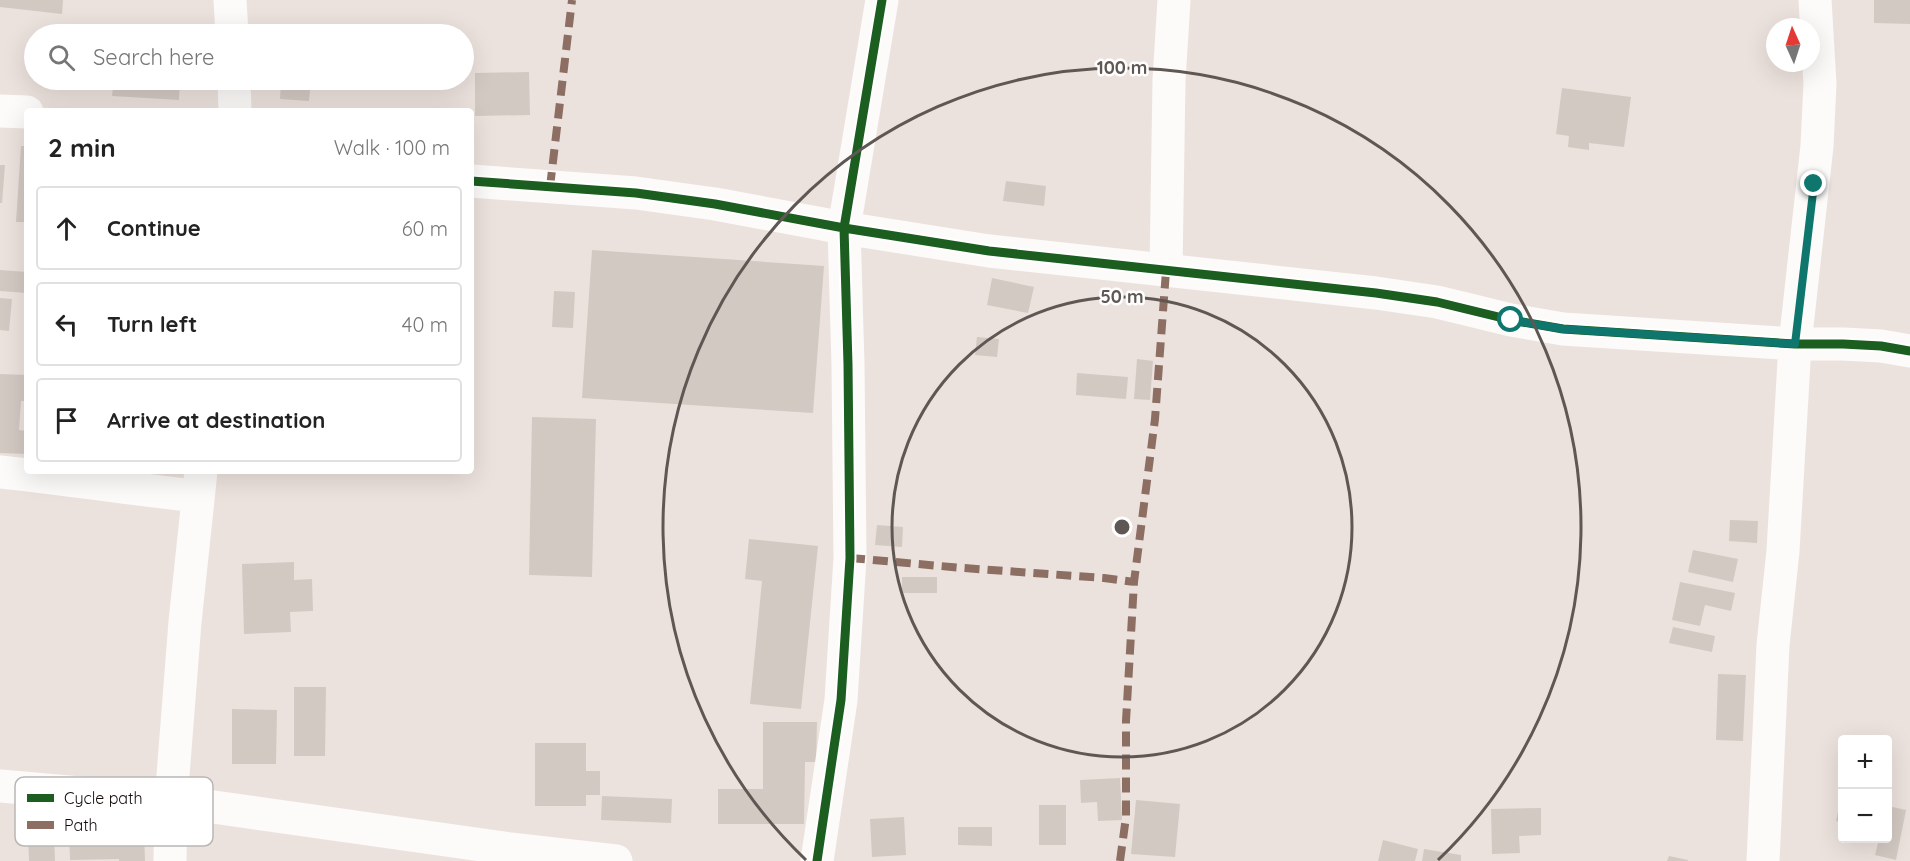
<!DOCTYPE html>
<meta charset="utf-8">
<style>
body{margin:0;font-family:Quicksand,sans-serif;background:#f6f6f6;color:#222}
.controls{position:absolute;right:18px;bottom:18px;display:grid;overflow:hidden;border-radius:6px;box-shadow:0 6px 24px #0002}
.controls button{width:54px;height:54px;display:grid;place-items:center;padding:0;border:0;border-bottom:2px solid #e0e0e0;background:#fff;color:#222;font:30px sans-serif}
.compass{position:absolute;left:1766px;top:18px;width:54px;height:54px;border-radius:50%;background:#fff;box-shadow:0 6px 24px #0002;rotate:357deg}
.stop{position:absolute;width:18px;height:18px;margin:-14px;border:4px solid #0f766e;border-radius:50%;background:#fff}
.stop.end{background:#0f766e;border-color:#fff;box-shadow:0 2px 6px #0008}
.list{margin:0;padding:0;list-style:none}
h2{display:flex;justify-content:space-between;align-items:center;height:78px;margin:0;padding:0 24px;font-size:26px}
h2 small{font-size:20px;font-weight:400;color:#767676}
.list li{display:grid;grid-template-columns:39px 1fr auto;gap:18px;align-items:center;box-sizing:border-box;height:84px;margin:0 12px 12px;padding:0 12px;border:2px solid #e0e0e0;border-radius:6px}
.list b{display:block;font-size:22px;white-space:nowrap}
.list em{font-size:20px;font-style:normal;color:#767676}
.icon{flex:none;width:33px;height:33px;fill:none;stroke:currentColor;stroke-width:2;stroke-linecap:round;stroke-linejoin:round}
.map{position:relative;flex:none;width:1910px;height:861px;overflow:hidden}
.search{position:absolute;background:#fff;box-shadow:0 6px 24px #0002;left:24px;top:24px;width:450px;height:66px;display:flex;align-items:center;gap:15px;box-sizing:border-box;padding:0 21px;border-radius:33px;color:#767676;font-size:22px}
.panel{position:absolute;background:#fff;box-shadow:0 6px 24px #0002;left:24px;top:108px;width:450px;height:366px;border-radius:6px}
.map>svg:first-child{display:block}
.building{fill:#d3c9c3}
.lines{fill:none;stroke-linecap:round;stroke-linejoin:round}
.minor{stroke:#fcfbfa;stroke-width:33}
.quiet{stroke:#8d6e63;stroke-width:8;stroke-dasharray:15 8;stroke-linecap:butt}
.cycleway-casing{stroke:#fff;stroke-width:13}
.cycleway{stroke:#1b5e20;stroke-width:9}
.route{stroke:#0f766e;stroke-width:8}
.ring{fill:none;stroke:#5e5753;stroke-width:3}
.key{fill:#fff;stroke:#b8b6b5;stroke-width:1.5}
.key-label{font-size:16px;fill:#120c09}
.centre{fill:#5e5753;stroke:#fff;stroke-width:3}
.ring-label{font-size:18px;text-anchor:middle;font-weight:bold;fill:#5e5753;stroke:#fff;stroke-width:5;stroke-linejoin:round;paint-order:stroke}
</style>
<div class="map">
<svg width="1910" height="861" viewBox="0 0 1910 861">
<rect width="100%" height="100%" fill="#ece2dd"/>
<path class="building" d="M0,0H63L62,14L0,7Z
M1874,0H1910V24L1874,23Z
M529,72L530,115L475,116V73Z
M114,80H180L179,100L112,96Z
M281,80H311L309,101L280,99Z
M1562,88L1631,97L1624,147L1589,143V150L1568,147L1569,136L1556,134Z
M21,146H27V222H16Z
M0,165H5L2,203H0Z
M1006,181L1046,186L1044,206L1003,201Z
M592,250L824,266L813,413L582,398Z
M0,270L27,272V293L0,291Z
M992,278L1034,287L1028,313L987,305Z
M554,291L575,292L573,328L552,327Z
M0,298L12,299L9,331L0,330Z
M977,337L999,339L997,357L975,355Z
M1137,359L1153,361L1150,400L1134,399Z
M1077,373L1128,377L1126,399L1076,395Z
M0,374L27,375V401H21L19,430L27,431V454L0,453Z
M532,417L596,419L592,577L529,575Z
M1730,520L1758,521L1757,543L1729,541Z
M877,525L903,527L902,547L875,545Z
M749,539L818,546L801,709L750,704L762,581L745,579Z
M1693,550L1738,559L1733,582L1688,572Z
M294,562V580L312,579L313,611L290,612L291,632L244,634L242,564Z
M902,577H937V593H902Z
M1680,582L1735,593L1731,611L1705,605L1700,626L1672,620Z
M1673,627L1715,636L1712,652L1669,643Z
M1718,674L1746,675L1743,741L1716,740Z
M294,687H326L325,756H294Z
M232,709L277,710L276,764H232Z
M763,722H817L816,762H805L804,824H718V789H763Z
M535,743H586V771H600V795H586V806H535Z
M1120,778L1122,820L1098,821L1097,802L1081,803L1080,780Z
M1842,795V822L1836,821Z
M602,796L672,799L671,823L601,820Z
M1136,800L1180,804L1175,857L1131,854Z
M1039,805H1066V845H1039Z
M1888,806L1906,810L1896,860L1875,855L1878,843L1862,839L1888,838Z
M1541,808V835L1519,836L1520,853L1492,854L1491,809Z
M904,817L906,855L872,857L870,819Z
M958,827H992V846L958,845Z
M144,830L145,861H119V859L70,860L69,833Z
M54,833L55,861H29L28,834Z
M1383,840L1418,849L1415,861H1378Z
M1424,849L1461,855V861H1422Z
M1669,856L1688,860V861H1667Z"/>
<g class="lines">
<path class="minor" d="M230,0L232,34
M234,80L235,111
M0,111L27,112
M471,181L636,193L715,204L844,228L989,251L1376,293L1437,302L1511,320L1563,329L1795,344H1843L1881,346L1910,351
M1166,271L1169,80L1174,0
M0,472C66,479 131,489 197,496
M0,786L171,801L510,849L616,861
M170,861L171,801L185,622L201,471
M817,861L841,700L850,558L848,364L844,228L882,0
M1763,861L1773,645L1783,551L1795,344L1817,146L1820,84L1815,0"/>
<path class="quiet" d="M550,187L572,0
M850,558L963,568L1104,578L1134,582
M1120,861L1126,817V721L1134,582L1155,419L1166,271"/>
<g class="cycleway-casing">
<path id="cycleway" d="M471,181L636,193L715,204L844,228L989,251L1376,293L1437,302L1511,320L1563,329L1795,344H1843L1881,346L1910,351
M817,861L841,700L850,558L848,364L844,228L882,0"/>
</g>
<use href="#cycleway" class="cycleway"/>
</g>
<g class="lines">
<path class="route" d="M1511,320L1563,329L1795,344L1814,184"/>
</g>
<g class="ring">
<circle cx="1122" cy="527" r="230"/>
<path d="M806 860A459 459 0 1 1 1438 860"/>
</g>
<rect x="15" y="777" width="198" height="69" rx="9" class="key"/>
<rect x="27" y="794" width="27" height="8" fill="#1b5e20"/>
<rect x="27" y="821" width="27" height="8" fill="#8d6e63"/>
<g class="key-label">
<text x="64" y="804">Cycle path</text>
<text x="64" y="831">Path</text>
</g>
<circle cx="1122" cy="527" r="9" class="centre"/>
<g class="ring-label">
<text x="1122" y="74">100 m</text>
<text x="1122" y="303">50 m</text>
</g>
</svg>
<div class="controls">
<button>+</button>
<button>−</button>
</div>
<svg class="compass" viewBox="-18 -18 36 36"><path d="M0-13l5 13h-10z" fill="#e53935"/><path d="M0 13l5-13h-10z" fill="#767676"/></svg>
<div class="stop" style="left:1511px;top:320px"></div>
<div class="stop end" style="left:1814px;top:184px"></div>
<div class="search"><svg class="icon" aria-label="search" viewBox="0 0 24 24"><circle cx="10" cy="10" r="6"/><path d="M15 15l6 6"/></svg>Search here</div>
<section class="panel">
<h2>2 min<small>Walk · 100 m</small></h2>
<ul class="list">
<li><svg class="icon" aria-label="ahead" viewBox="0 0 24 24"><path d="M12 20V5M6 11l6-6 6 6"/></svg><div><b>Continue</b></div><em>60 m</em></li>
<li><svg class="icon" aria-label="left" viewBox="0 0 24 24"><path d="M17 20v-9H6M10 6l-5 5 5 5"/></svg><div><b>Turn left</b></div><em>40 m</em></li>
<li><svg class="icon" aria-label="arrive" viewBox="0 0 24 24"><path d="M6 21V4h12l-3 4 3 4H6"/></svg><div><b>Arrive at destination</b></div></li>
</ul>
</section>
</div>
